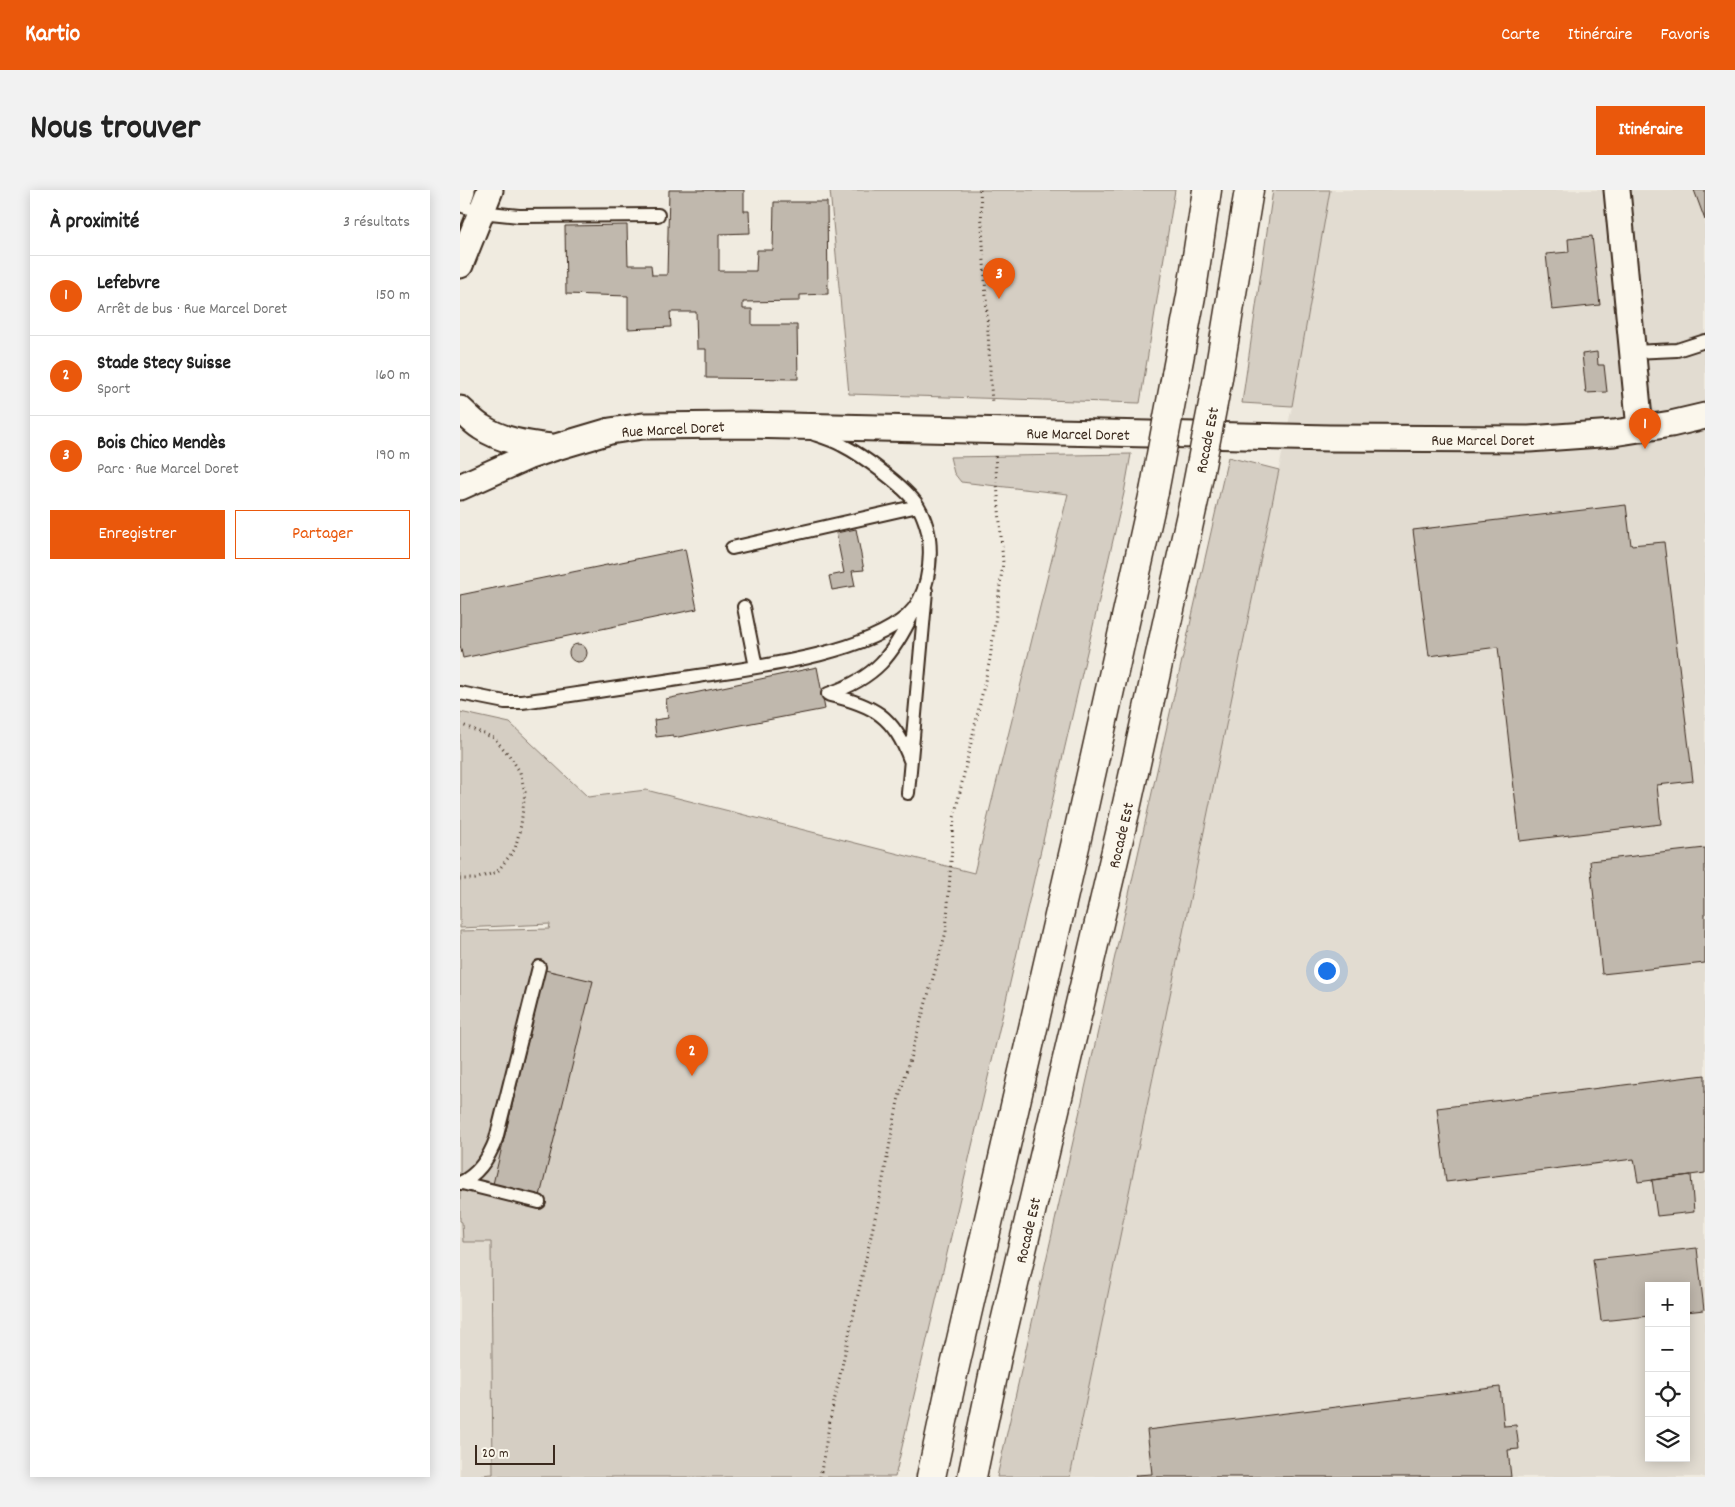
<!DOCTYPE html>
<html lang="fr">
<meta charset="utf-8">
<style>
body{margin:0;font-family:Dekko,sans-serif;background:#f2f2f2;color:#222}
.controls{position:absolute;right:15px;bottom:15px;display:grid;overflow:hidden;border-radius:0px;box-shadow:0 2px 12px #0003}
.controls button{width:45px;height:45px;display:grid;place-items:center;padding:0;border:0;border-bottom:1px solid #e0e0e0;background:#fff;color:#222;font:25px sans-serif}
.scale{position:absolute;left:15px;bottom:12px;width:80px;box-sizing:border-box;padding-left:5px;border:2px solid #3b2a1e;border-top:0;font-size:14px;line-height:18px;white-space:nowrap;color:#3b2a1e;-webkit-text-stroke:4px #fbf7ec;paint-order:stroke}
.you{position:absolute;left:866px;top:780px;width:18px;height:18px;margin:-12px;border:4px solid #fff;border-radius:50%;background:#1a73e8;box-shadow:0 0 0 8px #1a73e833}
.badge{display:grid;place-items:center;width:32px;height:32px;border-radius:50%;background:#ea580c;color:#fff;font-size:16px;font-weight:700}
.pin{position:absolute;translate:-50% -41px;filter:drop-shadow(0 1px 2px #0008)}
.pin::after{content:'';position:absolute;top:26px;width:18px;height:15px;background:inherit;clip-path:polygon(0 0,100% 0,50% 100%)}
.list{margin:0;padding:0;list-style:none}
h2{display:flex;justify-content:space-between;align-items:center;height:65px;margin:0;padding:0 20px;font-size:21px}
h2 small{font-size:16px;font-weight:400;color:#767676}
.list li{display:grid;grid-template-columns:32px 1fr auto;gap:15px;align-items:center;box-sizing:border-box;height:80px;padding:0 20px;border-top:1px solid #e0e0e0}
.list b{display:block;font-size:19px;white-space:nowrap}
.list p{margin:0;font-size:16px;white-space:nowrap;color:#767676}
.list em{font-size:16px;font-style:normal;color:#767676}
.actions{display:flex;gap:10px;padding:15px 20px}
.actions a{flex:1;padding:11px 0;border:1px solid #ea580c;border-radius:0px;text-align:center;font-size:18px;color:#ea580c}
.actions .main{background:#ea580c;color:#fff}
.icon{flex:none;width:28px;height:28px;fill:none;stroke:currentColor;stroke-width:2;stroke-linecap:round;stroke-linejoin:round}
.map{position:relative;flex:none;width:1245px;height:1287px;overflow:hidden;border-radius:0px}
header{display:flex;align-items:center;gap:30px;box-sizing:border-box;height:70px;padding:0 25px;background:#ea580c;color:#fff}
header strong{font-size:24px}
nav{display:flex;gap:28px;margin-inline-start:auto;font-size:18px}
.intro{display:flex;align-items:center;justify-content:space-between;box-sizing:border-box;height:120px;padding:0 30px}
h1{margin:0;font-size:35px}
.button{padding:12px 22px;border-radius:0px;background:#ea580c;color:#fff;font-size:18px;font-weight:700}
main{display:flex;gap:30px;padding:0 30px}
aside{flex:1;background:#fff;border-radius:0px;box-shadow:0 2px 12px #0003}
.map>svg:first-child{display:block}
.built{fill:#e2dcd1;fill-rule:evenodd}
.green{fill:#d5cec3;stroke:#887c70}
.building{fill:#c0b8ad;stroke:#3b2a1e}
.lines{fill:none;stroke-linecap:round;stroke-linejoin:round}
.lane-casing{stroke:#3b2a1e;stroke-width:16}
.street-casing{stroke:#3b2a1e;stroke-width:29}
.highway-casing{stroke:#3b2a1e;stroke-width:31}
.path{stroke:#3b2a1e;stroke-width:3;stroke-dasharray:1 4;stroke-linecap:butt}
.lane{stroke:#fbf7ec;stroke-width:12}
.street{stroke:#fbf7ec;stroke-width:25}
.highway{stroke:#fbf7ec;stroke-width:28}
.highway-bridge-casing{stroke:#3b2a1e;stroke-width:31;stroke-linecap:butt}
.highway-bridge{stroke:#fbf7ec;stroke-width:28}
.labels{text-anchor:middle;stroke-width:5;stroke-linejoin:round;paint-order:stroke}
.street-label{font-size:16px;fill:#3b2a1e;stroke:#fbf7ec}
</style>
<header>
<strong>Kartio</strong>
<nav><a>Carte</a><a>Itinéraire</a><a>Favoris</a></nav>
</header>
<div class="intro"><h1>Nous trouver</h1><a class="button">Itinéraire</a></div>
<main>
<aside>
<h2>À proximité<small>3 résultats</small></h2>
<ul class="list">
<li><span class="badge">1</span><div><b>Lefebvre</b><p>Arrêt de bus · Rue Marcel Doret</p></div><em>150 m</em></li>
<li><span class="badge">2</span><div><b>Stade Stecy Suisse</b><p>Sport</p></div><em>160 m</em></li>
<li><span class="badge">3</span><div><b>Bois Chico Mendès</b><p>Parc · Rue Marcel Doret</p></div><em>190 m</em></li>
</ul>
<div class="actions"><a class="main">Enregistrer</a><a>Partager</a></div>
</aside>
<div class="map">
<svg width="1245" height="1287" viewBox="0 0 1245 1287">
<rect width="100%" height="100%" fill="#f0ebe0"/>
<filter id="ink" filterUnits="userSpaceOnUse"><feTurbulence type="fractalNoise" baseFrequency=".02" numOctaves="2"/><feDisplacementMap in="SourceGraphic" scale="10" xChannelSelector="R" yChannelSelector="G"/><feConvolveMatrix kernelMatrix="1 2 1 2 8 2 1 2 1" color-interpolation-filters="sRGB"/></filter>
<g filter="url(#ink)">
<path class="built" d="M870,0H1245V1287H610L832,216ZM1189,1096H1226V1268H1189Z
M0,1031L31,1052L33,1284L21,1285V1287H0Z"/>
<path class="green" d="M370,0H715L680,213L389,204Z
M813,0H870L832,216L782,213Z
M671,264L664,303L435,1287H21V1285L33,1284L31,1052H3L2,1032L0,1031V741L89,739L90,734L0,738V522L50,533L128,607L186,600L514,683L608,304L501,292L494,283L490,267Z
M768,267L819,280L610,1287H537Z"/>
<path class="building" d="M209,0H284V21H289L290,43L259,44V81H296L297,60H313L314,12H367L368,104L340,105V111L283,112V119H292V135H337L338,189L246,188V159H237L236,122H210L211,137L168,139V106L106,104L105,36L167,35L168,75H191L192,85H207Z
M1234,0H1245V30Z
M1132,46L1140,115L1092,120L1086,64L1109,62L1108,49Z
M1137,162L1138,175H1144L1147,202L1126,203L1122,164Z
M1166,315L1171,355L1204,352L1233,591L1197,595L1201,634L1060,651L1038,457L969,466L953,340Z
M396,339L404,380L392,381L395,396L372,400L369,386L384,383L376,343Z
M225,359L237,419L3,468L0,455V405Z
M109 463a9 9 0 1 1 18 0a9 9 0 1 1-18 0Z
M357,477L365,519L213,548V545L196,547L194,530L208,528L206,509Z
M1245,658V773L1142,784L1130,671Z
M85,780L133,791L80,1006L33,994Z
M1245,885V983L1178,992L1174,969L986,992L977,918Z
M1231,985L1234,1022L1197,1026L1192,990Z
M1237,1058L1244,1120L1226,1122V1096H1189V1126L1141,1131L1133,1069Z
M1040,1197L1044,1236L1056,1235L1059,1259L1048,1260L1051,1287H675L676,1285L692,1284L687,1240Z"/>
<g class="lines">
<g class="lane-casing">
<path id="lane" d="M0,15L21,22L59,26L198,25
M1173,162L1217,160L1245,151
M272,358L458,316
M284,417L296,477
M0,503L45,512H62C120,504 179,495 238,486C296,477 402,465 447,426C467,408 472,374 469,348C468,339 463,324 458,316C446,297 402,265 382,255C373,250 363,247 354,244
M368,504C416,488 433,465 454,421
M370,505C413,515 434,526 450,570
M448,603L466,401
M0,993C19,984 29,968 36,949L79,777
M2,993L79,1012"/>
</g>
<g class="street-casing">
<path id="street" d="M1157,0L1180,239
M0,6L2,0
M0,75L30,0
M0,219C7,225 13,232 21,237C42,251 66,254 91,257
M0,297L67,267L96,257L150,241L183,236L282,235L869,248L1069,249L1154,243L1211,234L1245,226"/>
</g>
<g class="highway-casing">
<path id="highway" d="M716,185L731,106L747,0
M758,188L789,0
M471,1287L492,1189L616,652L694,302
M512,1287L538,1162L667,614L735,306"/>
</g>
<path class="path" d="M520,0L532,214
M0,534L34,548L49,565L60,582L65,602L61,635L55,659L37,682L15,689H0
M360,1287L370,1230L419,1010L438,911L486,742L494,628L530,469L543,373L535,265"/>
<use href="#lane" class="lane"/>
<use href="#street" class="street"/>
<use href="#highway" class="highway"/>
<g class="highway-bridge-casing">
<path id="highway-bridge" d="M694,302L716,185
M735,306L758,188"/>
</g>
<use href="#highway-bridge" class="highway-bridge"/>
</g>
</g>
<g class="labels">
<g class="street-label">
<text transform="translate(213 238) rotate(-3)" y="6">Rue Marcel Doret</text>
<text transform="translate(618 243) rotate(1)" y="6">Rue Marcel Doret</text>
<text x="1023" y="255">Rue Marcel Doret</text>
<text transform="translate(746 250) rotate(-79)" y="6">Rocade Est</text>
<text transform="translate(660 645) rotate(-77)" y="6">Rocade Est</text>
<text transform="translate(567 1040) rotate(-77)" y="6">Rocade Est</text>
</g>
</g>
</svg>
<div class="controls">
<button>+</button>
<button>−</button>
<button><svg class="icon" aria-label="locate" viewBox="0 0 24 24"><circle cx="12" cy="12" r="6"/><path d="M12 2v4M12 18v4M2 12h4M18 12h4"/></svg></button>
<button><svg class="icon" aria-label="layers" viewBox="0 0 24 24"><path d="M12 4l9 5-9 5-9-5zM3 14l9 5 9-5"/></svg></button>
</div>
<div class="scale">20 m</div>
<div class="you"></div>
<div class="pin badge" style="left:1185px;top:259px">1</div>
<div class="pin badge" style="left:232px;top:886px">2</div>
<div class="pin badge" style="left:539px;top:109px">3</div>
</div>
</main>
